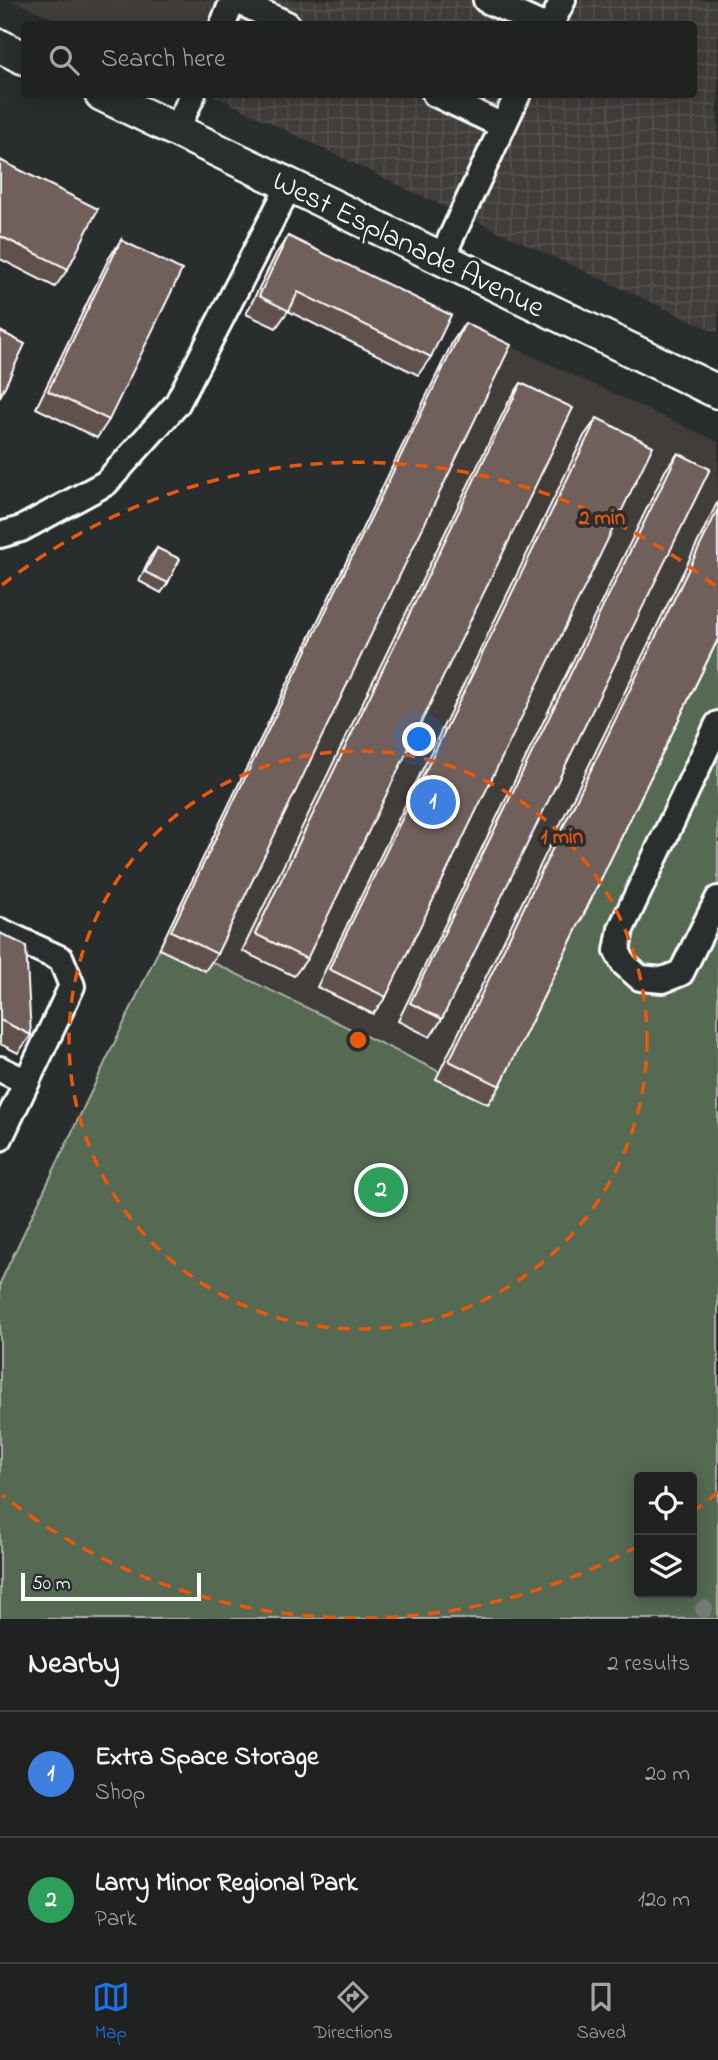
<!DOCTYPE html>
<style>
body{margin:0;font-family:"Indie Flower",sans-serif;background:#282a2a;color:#f1f3f6}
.controls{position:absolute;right:21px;bottom:21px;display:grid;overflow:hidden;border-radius:7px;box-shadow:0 4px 18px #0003}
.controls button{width:63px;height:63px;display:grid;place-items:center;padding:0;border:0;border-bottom:2px solid #3d3f40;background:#202222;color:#f1f3f6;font:35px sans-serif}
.scale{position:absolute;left:21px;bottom:18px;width:180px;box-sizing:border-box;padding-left:7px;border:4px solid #fff;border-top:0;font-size:19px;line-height:24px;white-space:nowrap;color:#fff;-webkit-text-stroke:5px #2a2d2e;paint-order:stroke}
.you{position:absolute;left:420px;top:740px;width:24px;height:24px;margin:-18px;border:5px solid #fff;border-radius:50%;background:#1a73e8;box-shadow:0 0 0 10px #1a73e833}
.badge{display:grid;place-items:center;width:46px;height:46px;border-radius:50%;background:#1a73e8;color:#fff;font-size:23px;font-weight:700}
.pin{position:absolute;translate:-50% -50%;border:4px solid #fff;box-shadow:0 2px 7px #0006}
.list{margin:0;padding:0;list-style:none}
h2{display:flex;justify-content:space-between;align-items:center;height:91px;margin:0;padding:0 28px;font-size:30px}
h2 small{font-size:23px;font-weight:400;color:#a2a4a5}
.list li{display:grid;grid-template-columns:46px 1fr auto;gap:21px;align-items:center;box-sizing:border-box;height:126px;padding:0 28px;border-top:2px solid #3d3f40}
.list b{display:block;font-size:26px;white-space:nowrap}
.list p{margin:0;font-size:23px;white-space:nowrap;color:#a2a4a5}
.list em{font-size:23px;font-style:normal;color:#a2a4a5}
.icon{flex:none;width:38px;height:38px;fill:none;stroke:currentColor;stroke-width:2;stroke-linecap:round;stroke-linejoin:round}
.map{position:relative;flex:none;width:718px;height:1619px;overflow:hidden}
.search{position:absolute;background:#202222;box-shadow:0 4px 18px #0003;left:21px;right:21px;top:21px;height:77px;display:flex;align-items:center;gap:18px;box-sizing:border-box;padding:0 24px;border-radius:7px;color:#a2a4a5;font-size:26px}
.sheet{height:343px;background:#202222}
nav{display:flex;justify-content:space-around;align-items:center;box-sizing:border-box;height:98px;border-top:2px solid #3d3f40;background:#202222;font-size:19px;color:#a2a4a5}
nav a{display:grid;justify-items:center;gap:4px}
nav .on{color:#1a73e8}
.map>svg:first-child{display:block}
.built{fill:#3f3c3b}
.industrial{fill:url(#industrial-grid)}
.green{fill:#576953;stroke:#abb4a9;stroke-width:2;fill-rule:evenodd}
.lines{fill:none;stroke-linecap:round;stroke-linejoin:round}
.minor-casing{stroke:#fff;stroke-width:30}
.major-casing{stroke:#fff;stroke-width:37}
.minor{stroke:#2a2d2e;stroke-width:24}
.major{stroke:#2a2d2e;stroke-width:32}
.tree{fill:#757c77}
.wall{fill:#60514d;stroke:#fff;stroke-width:2}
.building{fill:#705e5a;stroke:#fff;stroke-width:2}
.ring{fill:none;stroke:#e8590c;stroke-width:3.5;stroke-dasharray:12 9}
.labels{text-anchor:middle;stroke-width:7;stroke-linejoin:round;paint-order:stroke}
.street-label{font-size:30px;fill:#fff;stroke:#2a2d2e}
.centre{fill:#e8590c;stroke:#2a2d2e;stroke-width:3.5}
.ring-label{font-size:21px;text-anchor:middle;font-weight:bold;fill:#e8590c;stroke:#2a2d2e;stroke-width:7;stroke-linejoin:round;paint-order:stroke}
</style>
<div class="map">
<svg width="718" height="1619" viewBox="0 0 718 1619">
<defs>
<pattern id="industrial-grid" width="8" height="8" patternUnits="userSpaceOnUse" patternTransform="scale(1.75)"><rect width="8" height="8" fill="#3f3c3b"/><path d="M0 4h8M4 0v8" fill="none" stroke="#52504f"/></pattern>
</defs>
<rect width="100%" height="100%" fill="#2a2d2e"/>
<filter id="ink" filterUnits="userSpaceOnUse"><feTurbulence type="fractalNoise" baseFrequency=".0143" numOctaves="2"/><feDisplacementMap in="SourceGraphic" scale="14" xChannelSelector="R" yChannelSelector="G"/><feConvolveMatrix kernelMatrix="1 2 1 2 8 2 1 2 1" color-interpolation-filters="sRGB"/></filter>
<g filter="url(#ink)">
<path class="built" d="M12,0H213L202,24H64Z
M461,323L718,442V634L494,1098L164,939Z"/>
<path class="industrial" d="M213,0H718V333L411,191L213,95L694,94V24H202Z"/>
<path class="green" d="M718,634V1619H0V1283L164,939L494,1098ZM639,1477H692V1593H639Z"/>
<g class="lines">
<g class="minor-casing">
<path id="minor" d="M235,0L287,24
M486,0L539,24
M223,24L233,0
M551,24L563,0
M435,94L503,126
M176,131L193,94
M441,259L518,94
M0,535L21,529L106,483L177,404L289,186
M718,724L621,929L617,951L624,964L640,978L663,980L681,973L718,899
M0,931L61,959L72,986L0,1138
M0,1069L27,1082"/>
</g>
<g class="major-casing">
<path id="major" d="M0,46L24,58
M101,94L718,392"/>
</g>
<use href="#minor" class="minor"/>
<use href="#major" class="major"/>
</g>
<circle class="tree" cx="704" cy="1609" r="9"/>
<path class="wall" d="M0,160L68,269L55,287L0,259Z
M288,236L431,357L418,375L288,311L276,328L246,314L276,254Z
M121,240L109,420L97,438L36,408L109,258Z
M465,323L217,954L205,971L159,949L453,341Z
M521,383L307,959L294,976L242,951L509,401Z
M597,418L386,997L373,1014L317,987L584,436Z
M678,453L442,1019L430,1037L398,1021L665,471Z
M718,501V639L500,1086L488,1104L436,1079Z
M157,548L168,583L161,593L139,581L150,557Z
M0,933L31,1035L18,1053L0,1044Z"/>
<path class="building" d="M0,160L98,209L68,269L0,236Z
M288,236L451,315L431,357L298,292L289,311L259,296Z
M121,240L182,270L109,420L48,391Z
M465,323L511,345L217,954L171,931Z
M0,331L25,344L0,397Z
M521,383L573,408L307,959L255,934Z
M597,418L653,446L386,997L329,969Z
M678,453L710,469L442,1019L410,1003Z
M718,509V639L500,1086L449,1061Z
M157,548L180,559L168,583L145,572Z
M0,933L26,946L31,1035L0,1020Z"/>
</g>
<g class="ring">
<circle cx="358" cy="1040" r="289"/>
<path d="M718 1492A578 578 0 0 1 694 1511M638 1546A578 578 0 0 1 2 1495M2 585A578 578 0 0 1 718 588"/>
</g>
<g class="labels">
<g class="street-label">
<text transform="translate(409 243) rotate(26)" y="10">West Esplanade Avenue</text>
</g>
</g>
<circle cx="358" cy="1040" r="10" class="centre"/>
<g class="ring-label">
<text x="602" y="524">2 min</text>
<text x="562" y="843">1 min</text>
</g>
</svg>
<div class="controls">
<button><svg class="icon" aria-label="locate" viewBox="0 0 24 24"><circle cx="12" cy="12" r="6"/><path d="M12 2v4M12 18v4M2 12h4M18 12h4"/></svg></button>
<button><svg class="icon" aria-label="layers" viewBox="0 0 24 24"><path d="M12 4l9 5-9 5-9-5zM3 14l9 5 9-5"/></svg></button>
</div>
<div class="scale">50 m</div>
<div class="you"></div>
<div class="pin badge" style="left:433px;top:802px;background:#3f7fe0">1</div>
<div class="pin badge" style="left:381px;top:1190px;background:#2e9e5b">2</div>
<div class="search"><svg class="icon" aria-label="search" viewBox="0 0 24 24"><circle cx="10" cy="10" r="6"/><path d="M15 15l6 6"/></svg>Search here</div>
</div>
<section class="sheet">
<h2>Nearby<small>2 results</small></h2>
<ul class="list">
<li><span class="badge" style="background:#3f7fe0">1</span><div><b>Extra Space Storage</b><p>Shop</p></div><em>20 m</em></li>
<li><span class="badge" style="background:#2e9e5b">2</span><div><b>Larry Minor Regional Park</b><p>Park</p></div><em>120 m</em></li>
</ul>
</section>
<nav>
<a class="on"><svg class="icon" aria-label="map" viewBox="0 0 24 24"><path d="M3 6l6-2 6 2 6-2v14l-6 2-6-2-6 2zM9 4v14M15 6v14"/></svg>Map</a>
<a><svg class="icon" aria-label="directions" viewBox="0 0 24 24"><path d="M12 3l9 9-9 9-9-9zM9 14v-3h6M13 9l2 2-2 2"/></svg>Directions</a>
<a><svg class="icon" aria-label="saved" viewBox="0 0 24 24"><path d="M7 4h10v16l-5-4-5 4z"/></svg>Saved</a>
</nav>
